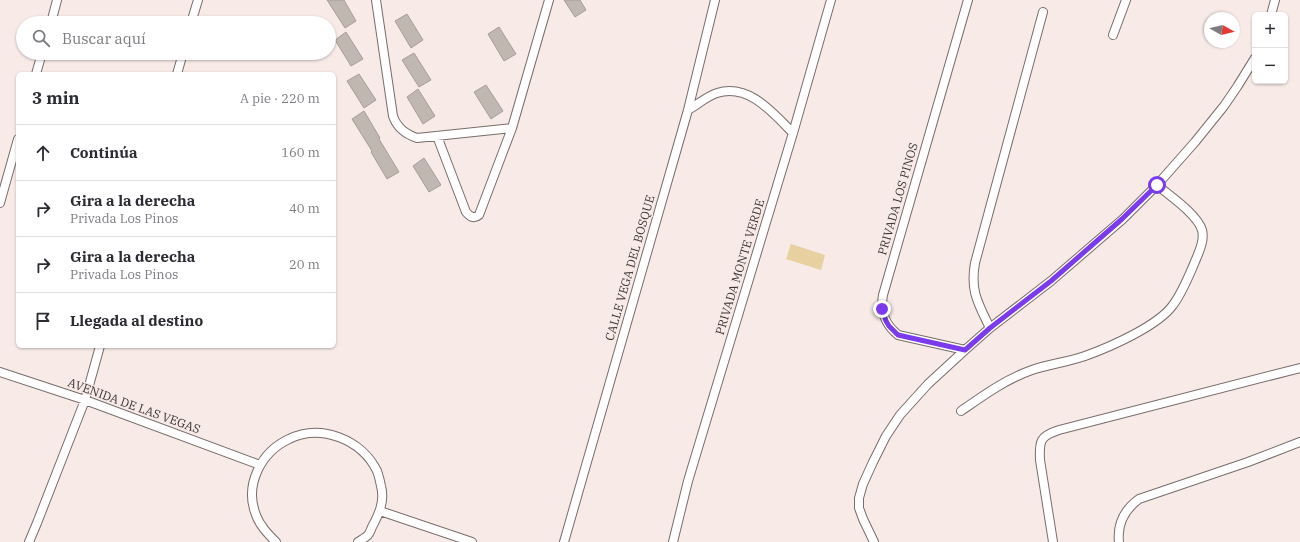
<!DOCTYPE html>
<html lang="es">
<meta charset="utf-8">
<style>
body{margin:0;font-family:"IBM Plex Serif",serif;background:#f7f7f7;color:#2b2b33}
.controls{position:absolute;right:12px;top:12px;display:grid;overflow:hidden;border-radius:6px;box-shadow:0 1px 3px #0004}
.controls button{width:36px;height:36px;display:grid;place-items:center;padding:0;border:0;border-bottom:1px solid #e1e1e2;background:#fff;color:#2b2b33;font:20px sans-serif}
.compass{position:absolute;left:1204px;top:12px;width:36px;height:36px;border-radius:50%;background:#fff;box-shadow:0 1px 3px #0004;rotate:98deg}
.stop{position:absolute;width:12px;height:12px;margin:-9px;border:3px solid #7c3aed;border-radius:50%;background:#fff}
.stop.end{background:#7c3aed;border-color:#fff;box-shadow:0 1px 4px #0008}
.list{margin:0;padding:0;list-style:none}
h2{display:flex;justify-content:space-between;align-items:center;height:52px;margin:0;padding:0 16px;font-size:17px}
h2 small{font-size:13px;font-weight:400;color:#7c7c81}
.list li{display:grid;grid-template-columns:26px 1fr auto;gap:12px;align-items:center;box-sizing:border-box;height:56px;padding:0 16px;border-top:1px solid #e1e1e2}
.list b{display:block;font-size:15px;white-space:nowrap}
.list p{margin:0;font-size:13px;white-space:nowrap;color:#7c7c81}
.list em{font-size:13px;font-style:normal;color:#7c7c81}
.icon{flex:none;width:22px;height:22px;fill:none;stroke:currentColor;stroke-width:2;stroke-linecap:round;stroke-linejoin:round}
.map{position:relative;flex:none;width:1300px;height:542px;overflow:hidden}
.search{position:absolute;background:#fff;box-shadow:0 1px 3px #0004;left:16px;top:16px;width:320px;height:44px;display:flex;align-items:center;gap:10px;box-sizing:border-box;padding:0 14px;border-radius:22px;color:#7c7c81;font-size:15px}
.panel{position:absolute;background:#fff;box-shadow:0 1px 3px #0004;left:16px;top:72px;width:320px;height:276px;border-radius:6px}
.map>svg:first-child{display:block}
.green{fill:#e8d0a1}
.building{fill:#c0b7b0;stroke:#a89e98}
.lines{fill:none;stroke-linecap:round;stroke-linejoin:round}
.minor-casing{stroke:#786d6b;stroke-width:10}
.minor{stroke:#fff;stroke-width:8}
.route{stroke:#7c3aed;stroke-width:5}
.labels{text-anchor:middle;stroke-width:3;stroke-linejoin:round;paint-order:stroke}
.street-label{font-size:12px;fill:#393433;stroke:#f7eae7}
</style>
<div class="map">
<svg width="1300" height="542" viewBox="0 0 1300 542">
<rect width="100%" height="100%" fill="#f7eae7"/>
<path class="green" d="M791,244L825,255L821,270L786,259Z"/>
<path class="building" d="M327,0H344L356,21L345,28Z
M564,0H580L586,10L575,17Z
M407,14L423,40L411,48L395,21Z
M499,27L516,54L504,61L488,34Z
M346,32L363,59L351,66L335,40Z
M414,53L431,80L419,87L402,60Z
M359,74L376,100L364,108L347,81Z
M486,85L503,111L491,119L474,92Z
M418,89L435,116L423,124L407,97Z
M364,111L380,138L379,139L399,172L387,179L371,152L372,151L352,119Z
M424,158L441,185L429,192L413,166Z"/>
<g class="lines">
<g class="minor-casing">
<path id="minor" d="M376,0L393,116C397,128 405,134 417,138L512,128L549,0
M1271,15L1275,0
M51,23L57,0
M191,23L198,0
M1113,35L1126,0
M36,74L42,53
M177,74L183,53
M688,110C697,105 707,96 717,93C749,83 773,113 793,133
M437,136L466,212C470,217 474,219 479,215L512,128
M0,203L18,139
M990,328C978,303 970,291 975,263L1043,12
M965,350L898,335C885,324 880,312 883,295L968,0
M0,372L85,400L260,465
M961,411C984,395 1006,379 1032,370C1049,364 1068,362 1085,356C1110,347 1158,326 1173,305C1182,293 1188,278 1194,264C1198,254 1205,241 1202,230C1197,214 1170,196 1157,185
M380,511L472,542
M29,542L37,523L85,400L100,346
M276,542C268,534 260,526 256,515C244,485 261,452 289,439C321,423 362,440 377,471C379,476 380,481 381,486C385,501 379,514 372,527C371,529 370,533 368,535C365,538 361,540 358,542
M564,542L688,110L715,0
M673,542L688,481L793,133L831,0
M874,542L863,519L859,508V498L863,484L873,462L886,436L900,415L928,384L965,350L990,328L1051,281L1123,219L1157,185L1195,142L1224,106L1237,87L1255,58
M1053,542L1040,460C1039,441 1040,436 1059,430L1300,368
M1119,542C1117,524 1124,510 1139,499L1248,462L1300,442"/>
</g>
<use href="#minor" class="minor"/>
</g>
<g class="lines">
<path class="route" d="M882,309L886,321L889,326L898,335L965,350L990,328L1051,281L1122,219L1157,185"/>
</g>
<g class="labels">
<g class="street-label">
<text transform="translate(898 199) rotate(-74)" y="4">PRIVADA LOS PINOS</text>
<text transform="translate(740 267) rotate(-73)" y="4">PRIVADA MONTE VERDE</text>
<text transform="translate(630 268) rotate(-74)" y="4">CALLE VEGA DEL BOSQUE</text>
<text transform="translate(134 406) rotate(20)" y="4">AVENIDA DE LAS VEGAS</text>
</g>
</g>
</svg>
<div class="controls">
<button>+</button>
<button>−</button>
</div>
<svg class="compass" viewBox="-18 -18 36 36"><path d="M0-13l5 13h-10z" fill="#e53935"/><path d="M0 13l5-13h-10z" fill="#7c7c81"/></svg>
<div class="stop" style="left:1157px;top:185px"></div>
<div class="stop end" style="left:882px;top:309px"></div>
<div class="search"><svg class="icon" aria-label="search" viewBox="0 0 24 24"><circle cx="10" cy="10" r="6"/><path d="M15 15l6 6"/></svg>Buscar aquí</div>
<section class="panel">
<h2>3 min<small>A pie · 220 m</small></h2>
<ul class="list">
<li><svg class="icon" aria-label="ahead" viewBox="0 0 24 24"><path d="M12 20V5M6 11l6-6 6 6"/></svg><div><b>Continúa</b></div><em>160 m</em></li>
<li><svg class="icon" aria-label="right" viewBox="0 0 24 24"><path d="M7 20v-9h11M14 6l5 5-5 5"/></svg><div><b>Gira a la derecha</b><p>Privada Los Pinos</p></div><em>40 m</em></li>
<li><svg class="icon" aria-label="right" viewBox="0 0 24 24"><path d="M7 20v-9h11M14 6l5 5-5 5"/></svg><div><b>Gira a la derecha</b><p>Privada Los Pinos</p></div><em>20 m</em></li>
<li><svg class="icon" aria-label="arrive" viewBox="0 0 24 24"><path d="M6 21V4h12l-3 4 3 4H6"/></svg><div><b>Llegada al destino</b></div></li>
</ul>
</section>
</div>
